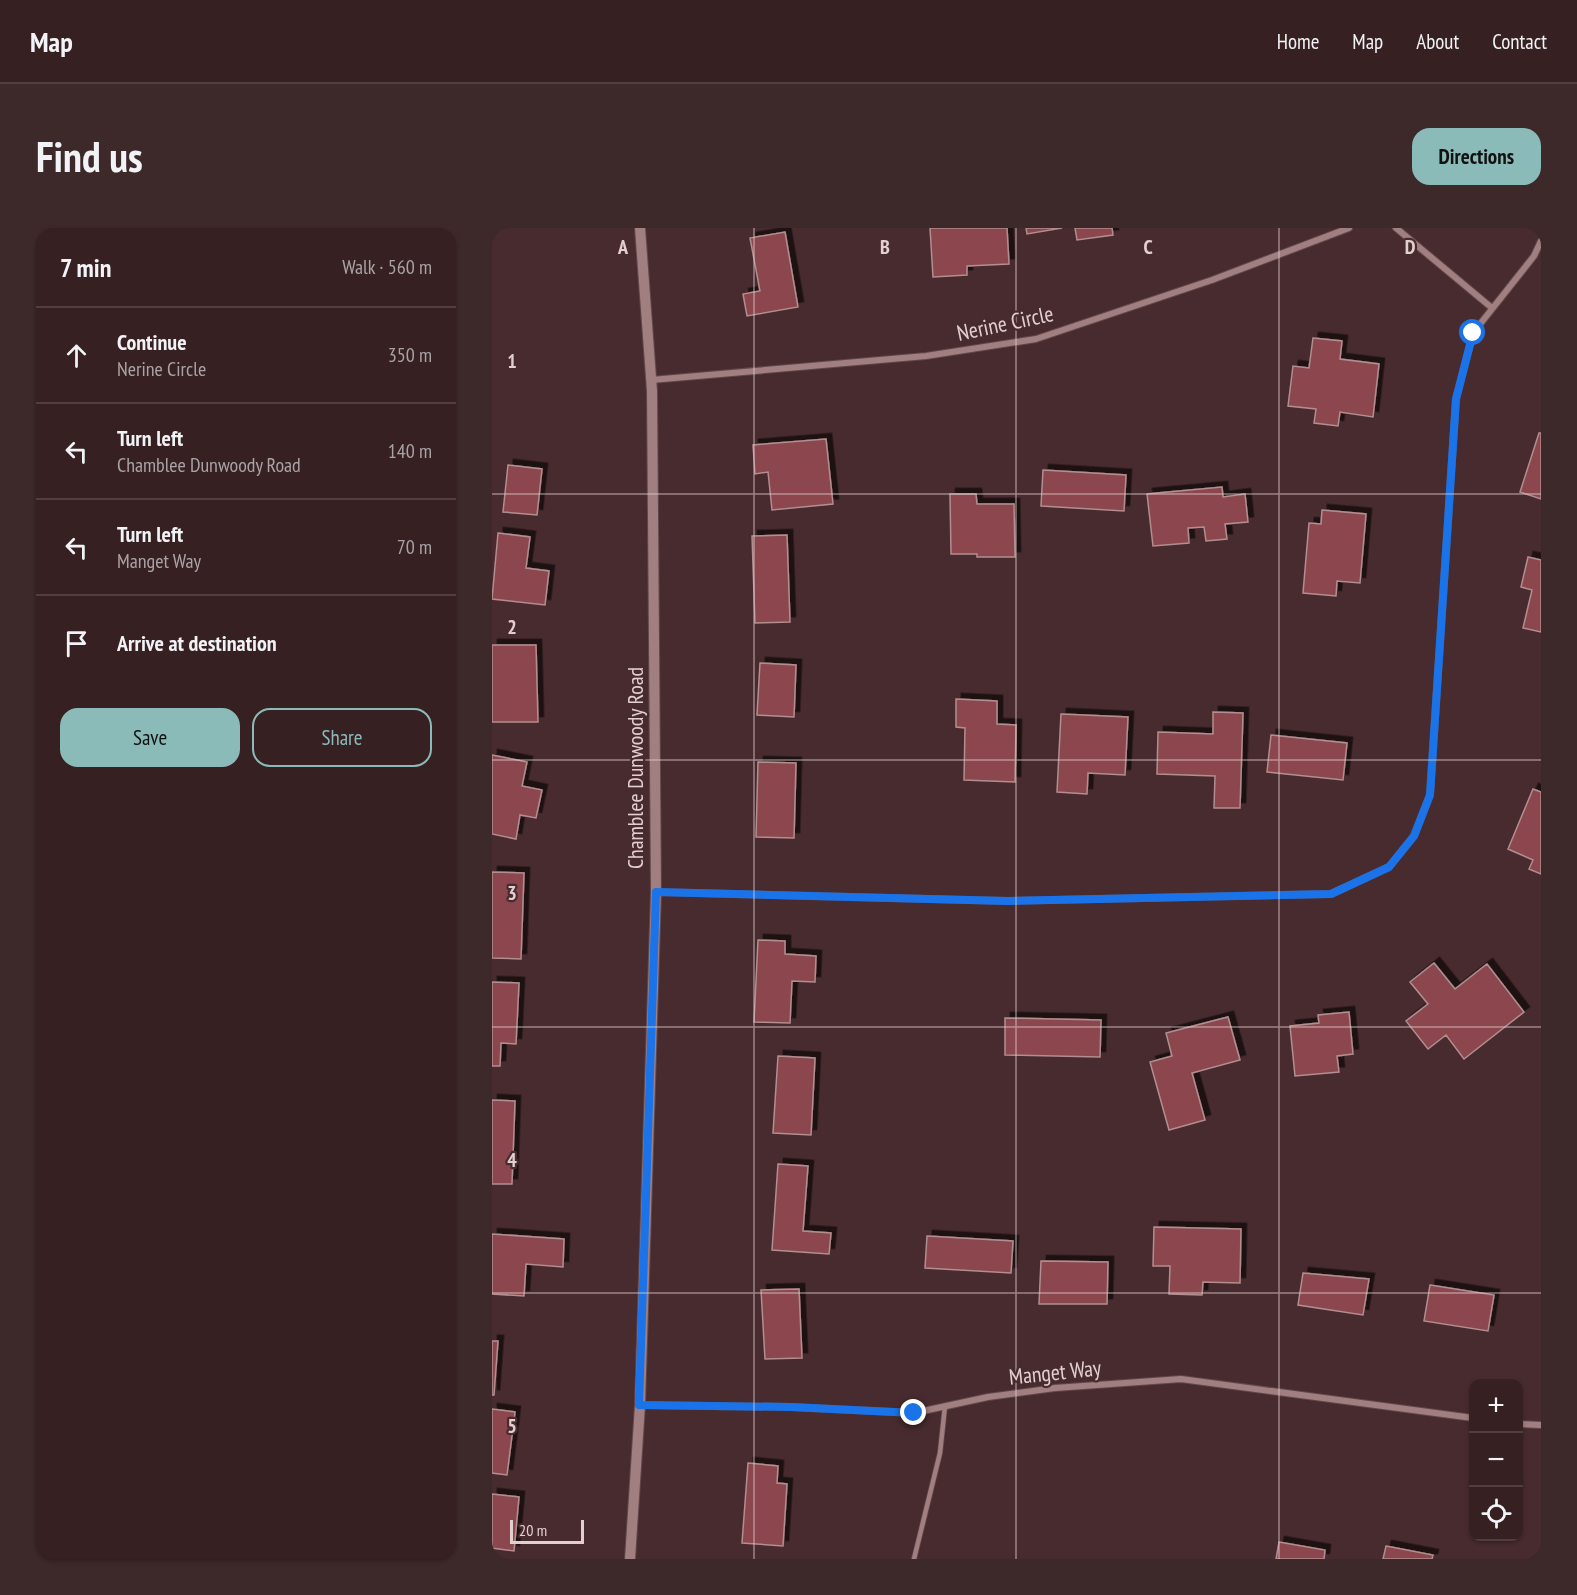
<!DOCTYPE html>
<meta charset="utf-8">
<style>
body{margin:0;font-family:"PT Sans Narrow",sans-serif;background:#3d282a;color:#f1f3f6}
.controls{position:absolute;right:18px;bottom:18px;display:grid;overflow:hidden;border-radius:12px;box-shadow:0 2px 4px #0004}
.controls button{width:54px;height:54px;display:grid;place-items:center;padding:0;border:0;border-bottom:2px solid #503e40;background:#362022;color:#f1f3f6;font:30px sans-serif}
.scale{position:absolute;left:18px;bottom:15px;width:74px;box-sizing:border-box;padding-left:6px;border:3px solid #e2cfd0;border-top:0;font-size:16px;line-height:21px;white-space:nowrap;color:#e2cfd0;-webkit-text-stroke:4px #482b2e;paint-order:stroke}
.stop{position:absolute;width:18px;height:18px;margin:-14px;border:4px solid #1a73e8;border-radius:50%;background:#fff}
.stop.end{background:#1a73e8;border-color:#fff;box-shadow:0 2px 6px #0008}
.list{margin:0;padding:0;list-style:none}
h2{display:flex;justify-content:space-between;align-items:center;height:78px;margin:0;padding:0 24px;font-size:26px}
h2 small{font-size:20px;font-weight:400;color:#aaa3a5}
.list li{display:grid;grid-template-columns:39px 1fr auto;gap:18px;align-items:center;box-sizing:border-box;height:96px;padding:0 24px;border-top:2px solid #503e40}
.list b{display:block;font-size:22px;white-space:nowrap}
.list p{margin:0;font-size:20px;white-space:nowrap;color:#aaa3a5}
.list em{font-size:20px;font-style:normal;color:#aaa3a5}
.actions{display:flex;gap:12px;padding:18px 24px}
.actions a{flex:1;padding:14px 0;border:2px solid #8bbbb9;border-radius:18px;text-align:center;font-size:21px;color:#8bbbb9}
.actions .main{background:#8bbbb9;color:#111}
.icon{flex:none;width:33px;height:33px;fill:none;stroke:currentColor;stroke-width:2;stroke-linecap:round;stroke-linejoin:round}
.map{position:relative;flex:none;width:1049px;height:1331px;overflow:hidden;border-radius:18px}
header{display:flex;align-items:center;gap:36px;box-sizing:border-box;height:84px;padding:0 30px;background:#362022;border-bottom:2px solid #503e40}
header strong{font-size:28px}
nav{display:flex;gap:33px;margin-inline-start:auto;font-size:21px}
.intro{display:flex;align-items:center;justify-content:space-between;box-sizing:border-box;height:144px;padding:0 36px}
h1{margin:0;font-size:42px}
.button{padding:15px 27px;border-radius:18px;background:#8bbbb9;color:#111;font-size:21px;font-weight:700}
main{display:flex;gap:36px;padding:0 36px}
aside{flex:1;background:#362022;border-radius:18px;box-shadow:0 2px 4px #0004}
.map>svg:first-child{display:block}
.building{fill:#8b464e;stroke:#b28e90;stroke-width:1.5;filter:url(#shadow)}
.lines{fill:none;stroke-linecap:round;stroke-linejoin:round}
.service-casing{stroke:#60484a;stroke-width:6}
.minor-casing{stroke:#60484a;stroke-width:8}
.tertiary-casing{stroke:#60484a;stroke-width:12}
.service{stroke:#a17e80;stroke-width:4.5}
.minor{stroke:#a17e80;stroke-width:6}
.tertiary{stroke:#a17e80;stroke-width:10}
.route{stroke:#1a73e8;stroke-width:8}
.grid{fill:none;stroke:#e2cfd0;stroke-width:1.5;stroke-opacity:0.55}
.labels{text-anchor:middle;stroke-width:4.5;stroke-linejoin:round;paint-order:stroke}
.street-label{font-size:22px;fill:#e2cfd0;stroke:#482b2e}
.grid-label{font-size:20px;text-anchor:middle;font-weight:bold;fill:#e2cfd0;stroke:#482b2e;stroke-width:4.5;stroke-linejoin:round;paint-order:stroke}
</style>
<header>
<strong>Map</strong>
<nav><a>Home</a><a>Map</a><a>About</a><a>Contact</a></nav>
</header>
<div class="intro"><h1>Find us</h1><a class="button">Directions</a></div>
<main>
<aside>
<h2>7 min<small>Walk · 560 m</small></h2>
<ul class="list">
<li><svg class="icon" aria-label="ahead" viewBox="0 0 24 24"><path d="M12 20V5M6 11l6-6 6 6"/></svg><div><b>Continue</b><p>Nerine Circle</p></div><em>350 m</em></li>
<li><svg class="icon" aria-label="left" viewBox="0 0 24 24"><path d="M17 20v-9H6M10 6l-5 5 5 5"/></svg><div><b>Turn left</b><p>Chamblee Dunwoody Road</p></div><em>140 m</em></li>
<li><svg class="icon" aria-label="left" viewBox="0 0 24 24"><path d="M17 20v-9H6M10 6l-5 5 5 5"/></svg><div><b>Turn left</b><p>Manget Way</p></div><em>70 m</em></li>
<li><svg class="icon" aria-label="arrive" viewBox="0 0 24 24"><path d="M6 21V4h12l-3 4 3 4H6"/></svg><div><b>Arrive at destination</b></div></li>
</ul>
<div class="actions"><a class="main">Save</a><a>Share</a></div>
</aside>
<div class="map">
<svg width="1049" height="1331" viewBox="0 0 1049 1331">
<defs>
<filter id="shadow"><feDropShadow dx="5.5" dy="-5.5" stdDeviation="0" flood-color="#0009"/></filter>
</defs>
<rect width="100%" height="100%" fill="#482b2e"/>
<path class="building" d="M438,0H515L517,36L475,38V47L441,49Z
M534,0H570L535,6Z
M583,0H620L621,7L585,12Z
M293,4L306,79L255,88L251,66L268,63L258,10Z
M821,110L850,113L848,131L887,136L881,189L848,184L846,198L822,195L824,181L796,178L801,138L817,140Z
M1047,205H1049V271L1028,264Z
M334,211L341,276L280,282L276,244L263,246L261,217Z
M16,237L50,241L45,287L11,284Z
M551,242L634,247L632,283L549,278Z
M730,259L731,269L753,266L756,294L733,296L735,311L714,313L712,299L696,300L697,315L661,318L655,266Z
M458,266H484L485,276H522L523,329H485V326H459Z
M830,282L874,286L868,355L845,353L844,368L811,365L817,295L829,296Z
M6,305L38,309L34,340L57,343L53,377L0,371Z
M295,307L298,394L263,395L260,308Z
M1036,329L1049,332V404L1031,400L1040,362L1029,359Z
M0,417H44L46,494H0Z
M268,435L304,437L302,489L265,487Z
M464,471L505,473V496L524,497L523,554L472,552L473,500L464,499Z
M721,484L751,485L748,580H722L723,548L665,546L666,504L721,506Z
M569,486L636,489L633,547L596,545L595,566L565,564Z
M779,507L855,515L851,552L775,544Z
M0,527L35,534L30,558L50,562L44,590L28,587L24,611L0,606Z
M266,534L304,535L302,610L264,609Z
M1041,561L1049,564V646L1037,641L1041,632L1016,621Z
M0,644L32,645L29,731L0,730Z
M266,712L293,713V726L324,728L323,754L300,753L298,795L262,794Z
M942,735L963,761L995,736L1032,784L972,831L954,807L936,821L914,793L936,776L918,754Z
M0,754L27,755L24,816L9,815L8,838H0Z
M857,784L861,826L845,828L847,844L803,848L798,798L827,795L826,787Z
M736,789L748,832L700,845L713,892L677,902L658,834L680,828L674,805Z
M513,790L609,792L608,829L513,827Z
M286,828L323,830L319,907L281,905Z
M0,872L23,873L20,956H0Z
M286,936L316,938L311,1003L339,1005L337,1026L280,1022Z
M662,999L749,1001L748,1055L711,1054L710,1067L677,1066L678,1038H661Z
M0,1006L72,1011L71,1039L34,1036L32,1068L0,1066Z
M435,1008L521,1013L519,1045L433,1040Z
M549,1033L616,1034L615,1076H547Z
M811,1045L877,1051L871,1087L806,1077Z
M938,1057L1002,1067L996,1103L932,1093Z
M307,1061L310,1130L273,1131L269,1062Z
M0,1113H6L2,1167H0Z
M0,1181L23,1184L15,1247L0,1245Z
M256,1235L286,1238L285,1255L295,1256L291,1318L250,1315Z
M0,1266L27,1269L22,1323L0,1320Z
M787,1314L833,1322L832,1331H784Z
M894,1318L941,1327L940,1331H891Z"/>
<g class="lines">
<g class="service-casing">
<path id="service" d="M422,1331L448,1225L453,1178"/>
</g>
<g class="minor-casing">
<path id="minor" d="M904,0L1000,80
M159,152L434,128L544,111L720,52L857,0
M164,664L516,673L839,666L897,639L922,608L938,567L964,171L981,105L1042,28L1049,13
M148,1177L299,1179L422,1185L496,1169L563,1160L689,1151L981,1190
M1026,1196L1049,1197"/>
</g>
<g class="tertiary-casing">
<path id="tertiary" d="M138,1331L148,1177L164,664L160,163L148,0"/>
</g>
<use href="#service" class="service"/>
<use href="#minor" class="minor"/>
<use href="#tertiary" class="tertiary"/>
</g>
<g class="lines">
<path class="route" d="M422,1185L299,1179L147,1177L164,664L516,673L839,666L897,639L922,608L938,567L964,171L981,105"/>
</g>
<path class="grid" d="M262,0V1331M524,0V1331M787,0V1331M0,266H1049M0,532H1049M0,799H1049M0,1065H1049"/>
<g class="labels">
<g class="street-label">
<text transform="translate(513 95) rotate(-12)" y="8">Nerine Circle</text>
<text transform="translate(143 540) rotate(-90)" y="8">Chamblee Dunwoody Road</text>
<text transform="translate(563 1144) rotate(-6)" y="8">Manget Way</text>
</g>
</g>
<g class="grid-label">
<text x="131" y="26">A</text>
<text x="393" y="26">B</text>
<text x="656" y="26">C</text>
<text x="918" y="26">D</text>
<text x="20" y="140">1</text>
<text x="20" y="406">2</text>
<text x="20" y="672">3</text>
<text x="20" y="939">4</text>
<text x="20" y="1205">5</text>
</g>
</svg>
<div class="controls">
<button>+</button>
<button>−</button>
<button><svg class="icon" aria-label="locate" viewBox="0 0 24 24"><circle cx="12" cy="12" r="6"/><path d="M12 2v4M12 18v4M2 12h4M18 12h4"/></svg></button>
</div>
<div class="scale">20 m</div>
<div class="stop" style="left:981px;top:105px"></div>
<div class="stop end" style="left:422px;top:1185px"></div>
</div>
</main>
